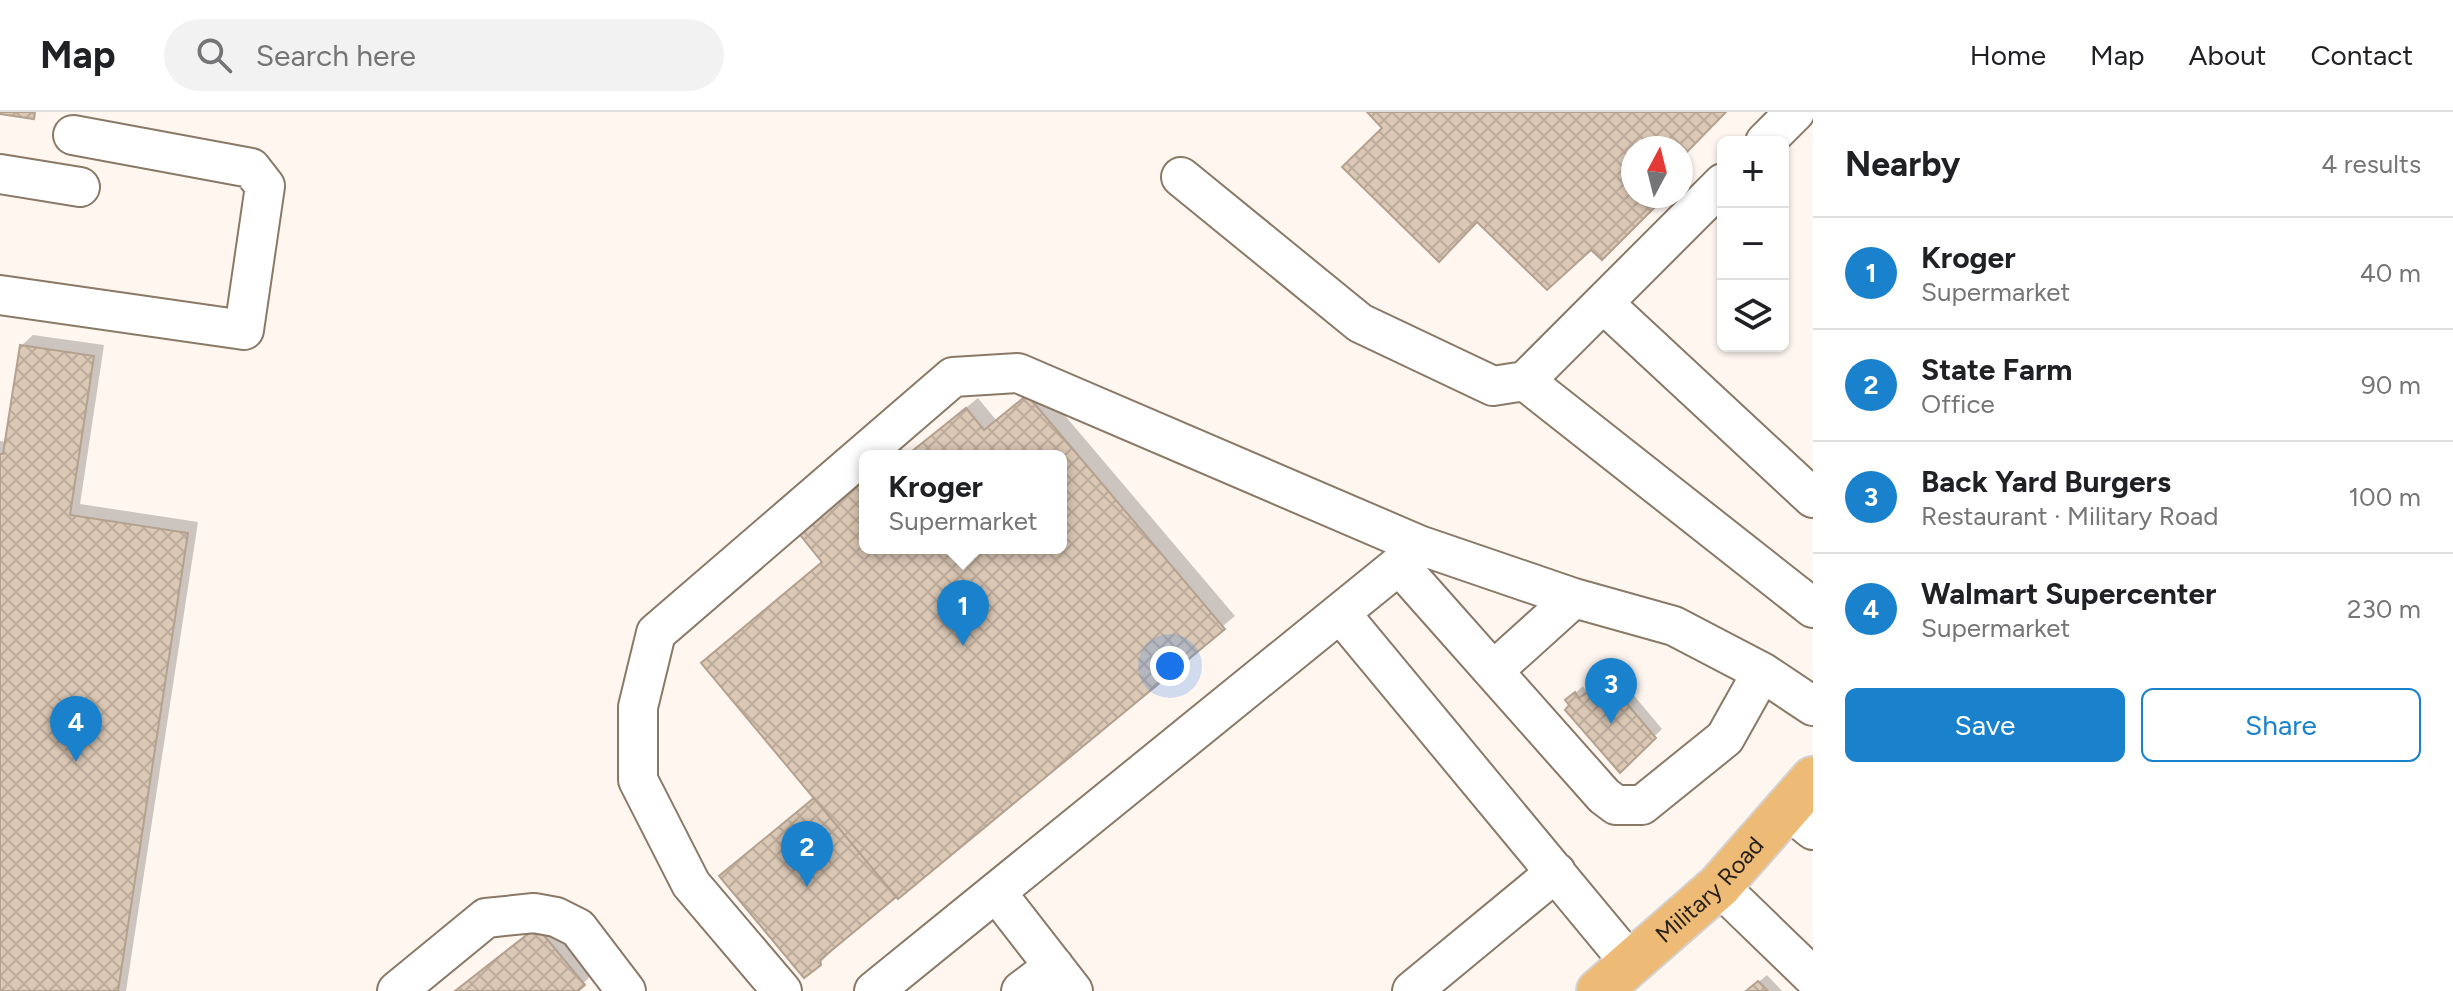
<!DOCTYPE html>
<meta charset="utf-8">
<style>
body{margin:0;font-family:Figtree,sans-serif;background:#f2f2f2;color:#202124}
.controls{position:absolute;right:24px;top:24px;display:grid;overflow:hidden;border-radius:12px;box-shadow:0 2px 6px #0004}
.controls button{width:72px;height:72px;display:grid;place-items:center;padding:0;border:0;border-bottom:2px solid #e0e0e0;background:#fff;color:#202124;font:40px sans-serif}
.compass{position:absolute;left:1621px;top:24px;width:72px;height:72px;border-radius:50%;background:#fff;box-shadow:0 2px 6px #0004;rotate:7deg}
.you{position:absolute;left:1170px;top:554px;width:28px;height:28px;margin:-20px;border:6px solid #fff;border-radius:50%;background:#1a73e8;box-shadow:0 0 0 12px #1a73e833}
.badge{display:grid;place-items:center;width:52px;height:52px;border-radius:50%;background:#1a82cc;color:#fff;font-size:26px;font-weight:700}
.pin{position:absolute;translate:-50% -66px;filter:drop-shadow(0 2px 4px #0008)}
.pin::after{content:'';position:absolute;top:42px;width:28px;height:24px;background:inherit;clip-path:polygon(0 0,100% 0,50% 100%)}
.popup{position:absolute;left:859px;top:338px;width:208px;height:104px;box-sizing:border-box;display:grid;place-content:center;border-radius:12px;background:#fff;filter:drop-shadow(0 2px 6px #0005);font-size:26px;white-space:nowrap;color:#757577}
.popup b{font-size:30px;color:#202124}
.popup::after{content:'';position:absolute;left:50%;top:100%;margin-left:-16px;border:16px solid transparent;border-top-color:#fff}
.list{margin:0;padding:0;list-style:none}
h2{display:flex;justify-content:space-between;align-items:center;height:104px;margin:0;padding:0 32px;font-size:34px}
h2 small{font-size:26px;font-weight:400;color:#757577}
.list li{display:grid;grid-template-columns:52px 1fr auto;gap:24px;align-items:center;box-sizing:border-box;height:112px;padding:0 32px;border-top:2px solid #e0e0e0}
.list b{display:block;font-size:30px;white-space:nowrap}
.list p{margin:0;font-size:26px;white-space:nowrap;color:#757577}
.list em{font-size:26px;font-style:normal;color:#757577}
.actions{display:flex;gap:16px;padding:24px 32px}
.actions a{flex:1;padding:18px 0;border:2px solid #1a82cc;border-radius:12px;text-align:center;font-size:28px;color:#1a82cc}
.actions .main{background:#1a82cc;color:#fff}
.icon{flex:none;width:44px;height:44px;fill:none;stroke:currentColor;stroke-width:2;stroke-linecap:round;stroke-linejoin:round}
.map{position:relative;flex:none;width:1813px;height:879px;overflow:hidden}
header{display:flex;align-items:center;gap:48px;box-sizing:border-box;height:112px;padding:0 40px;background:#fff;border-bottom:2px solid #e0e0e0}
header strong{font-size:38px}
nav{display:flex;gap:44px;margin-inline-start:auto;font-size:28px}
.search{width:560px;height:72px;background:#f2f2f2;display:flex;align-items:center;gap:20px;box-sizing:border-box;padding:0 28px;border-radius:44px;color:#757577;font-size:30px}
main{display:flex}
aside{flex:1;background:#fff}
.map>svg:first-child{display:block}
.shadow{fill:#0003}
.building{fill:url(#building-cross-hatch);stroke:#b4a18f;stroke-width:2}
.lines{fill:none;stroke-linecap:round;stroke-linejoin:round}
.minor-casing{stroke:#8a7967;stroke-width:42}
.major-casing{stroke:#d4d2d1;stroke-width:48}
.minor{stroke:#fff;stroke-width:38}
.major{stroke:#eebb76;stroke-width:44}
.labels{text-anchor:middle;stroke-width:7;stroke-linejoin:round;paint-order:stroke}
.street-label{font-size:24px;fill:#261f18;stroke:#fff}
</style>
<header>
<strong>Map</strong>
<div class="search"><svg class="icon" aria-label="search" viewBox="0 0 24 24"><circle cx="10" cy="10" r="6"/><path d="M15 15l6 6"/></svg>Search here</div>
<nav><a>Home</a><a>Map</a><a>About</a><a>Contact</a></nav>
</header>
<main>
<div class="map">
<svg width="1813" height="879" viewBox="0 0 1813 879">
<defs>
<pattern id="building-cross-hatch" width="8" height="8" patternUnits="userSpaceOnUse" patternTransform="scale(2)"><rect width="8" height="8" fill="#dbc8b5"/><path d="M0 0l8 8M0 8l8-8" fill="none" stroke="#bcab9b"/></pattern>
</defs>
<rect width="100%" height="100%" fill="#fef6ef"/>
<path class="shadow" d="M1370,0H1723L1681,43V36H1633V84H1663L1602,145L1592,135L1384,16Z
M33,223L104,233L80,392L198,410L126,879H0V329L6,330L21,234Z
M1039,273L1235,504L898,784L896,782L834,834V837L819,852L721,764L815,684L865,436H1061V344H875L895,328L907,343L978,286L996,308Z
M1615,561L1662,617L1620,658L1575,581L1583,574L1587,581Z
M552,802L597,858L575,879H454Z
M1767,863L1782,879H1748Z"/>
<path class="building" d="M0,0H35L34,7L0,2Z
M1367,0H1726L1681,46V36H1633V84H1644L1643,85L1655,95L1602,148L1591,138L1547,178L1477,110L1439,150L1342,55L1382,16Z
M20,233L94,244L70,403L188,421L118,879H0V342H3Z
M1027,283L1225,517L898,787L701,551L822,450L792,413L865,352V436H1061V344H906L966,296L984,318Z
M1606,567L1656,626L1620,661L1565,598L1569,593L1565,588L1575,580L1579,586Z
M814,686L896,785L820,848L821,853L804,866L719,764Z
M537,815L585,873L578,879H455Z
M1758,869L1768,879H1746Z"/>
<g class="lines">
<g class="minor-casing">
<path id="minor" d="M1765,30L1795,0
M0,62L80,75
M1181,65L1360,211L1493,274L1525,269L1723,71
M0,183L244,218L265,74L251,56L73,23
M1603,191L1813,386
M1525,269L1813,496
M1399,453L1604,684L1616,693H1642L1725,626L1762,560
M1340,501L1631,852
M1493,559L1574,486
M1787,697L1813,718
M1719,774L1813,865
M996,780L1073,879
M397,879L486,806L534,801L556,805L578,816L626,879
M782,879L691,772L638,668V595L656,521L953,265L1018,261L1419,433L1574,486L1674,514L1762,560L1813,594
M874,879L1399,453L1419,433
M1021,879L1054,854
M1412,879L1556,760"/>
</g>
<g class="major-casing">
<g id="major">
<path id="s1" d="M1599,879L1719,774L1813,667"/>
</g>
</g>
<use href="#minor" class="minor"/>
<use href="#major" class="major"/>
</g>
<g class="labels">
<g class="street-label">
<text dy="8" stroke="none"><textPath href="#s1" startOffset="150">Military Road</textPath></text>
</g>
</g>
</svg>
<div class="controls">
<button>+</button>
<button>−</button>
<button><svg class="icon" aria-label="layers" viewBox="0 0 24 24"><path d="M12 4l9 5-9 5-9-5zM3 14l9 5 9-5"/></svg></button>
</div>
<svg class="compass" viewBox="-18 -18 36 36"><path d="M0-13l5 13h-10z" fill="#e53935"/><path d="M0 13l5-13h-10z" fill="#757577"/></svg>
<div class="you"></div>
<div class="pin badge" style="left:963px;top:534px">1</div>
<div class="popup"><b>Kroger</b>Supermarket</div>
<div class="pin badge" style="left:807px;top:775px">2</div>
<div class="pin badge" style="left:1611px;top:612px">3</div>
<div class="pin badge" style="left:76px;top:650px">4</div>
</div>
<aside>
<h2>Nearby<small>4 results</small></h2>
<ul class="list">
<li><span class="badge">1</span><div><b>Kroger</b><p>Supermarket</p></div><em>40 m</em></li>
<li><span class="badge">2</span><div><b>State Farm</b><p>Office</p></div><em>90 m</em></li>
<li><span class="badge">3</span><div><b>Back Yard Burgers</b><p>Restaurant · Military Road</p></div><em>100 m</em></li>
<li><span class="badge">4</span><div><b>Walmart Supercenter</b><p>Supermarket</p></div><em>230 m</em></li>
</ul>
<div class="actions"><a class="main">Save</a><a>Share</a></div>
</aside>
</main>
